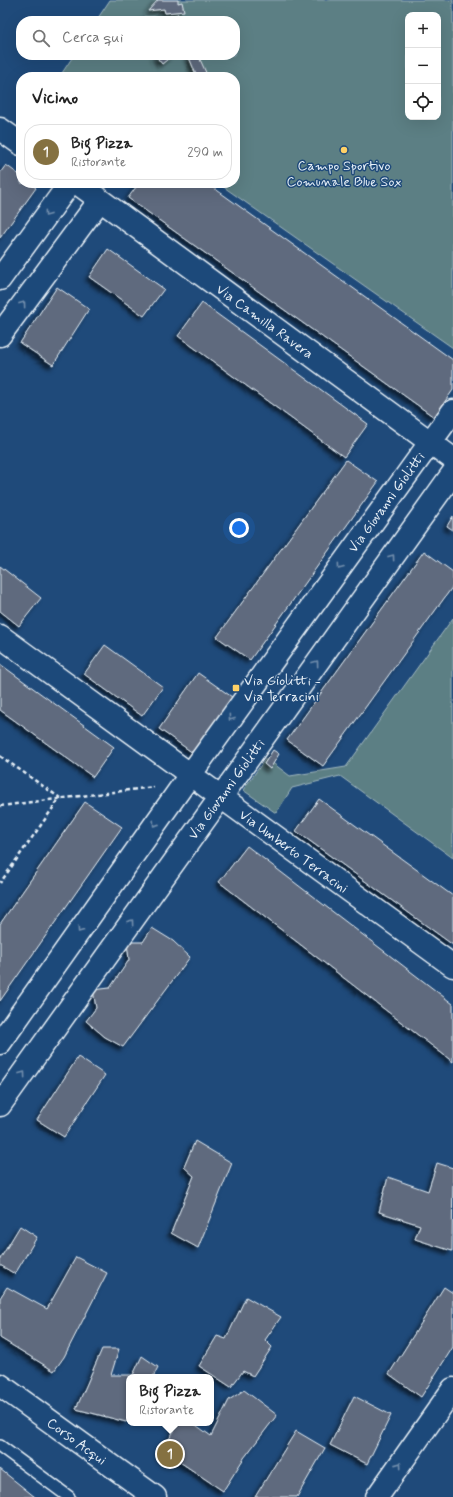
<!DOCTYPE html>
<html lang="it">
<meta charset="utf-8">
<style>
body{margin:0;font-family:Mynerve,sans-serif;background:#f6f6f6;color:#222}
.controls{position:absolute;right:12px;top:12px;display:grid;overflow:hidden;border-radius:8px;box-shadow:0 4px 16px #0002}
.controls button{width:36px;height:36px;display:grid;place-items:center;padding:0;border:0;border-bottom:1px solid #e0e0e0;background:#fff;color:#222;font:20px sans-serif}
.you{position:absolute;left:239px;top:528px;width:14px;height:14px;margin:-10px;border:3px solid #fff;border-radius:50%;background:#1a73e8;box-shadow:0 0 0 6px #1a73e833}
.badge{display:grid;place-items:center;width:26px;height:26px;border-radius:50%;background:#857141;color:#fff;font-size:13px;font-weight:700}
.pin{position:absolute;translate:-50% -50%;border:2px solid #fff;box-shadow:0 1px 4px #0006}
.popup{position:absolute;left:126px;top:1374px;width:88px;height:52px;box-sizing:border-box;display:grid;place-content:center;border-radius:8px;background:#fff;filter:drop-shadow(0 1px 3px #0005);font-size:13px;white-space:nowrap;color:#767676}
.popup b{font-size:15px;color:#222}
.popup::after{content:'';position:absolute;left:50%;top:100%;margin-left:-8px;border:8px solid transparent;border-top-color:#fff}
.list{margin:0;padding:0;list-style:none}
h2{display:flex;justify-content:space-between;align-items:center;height:52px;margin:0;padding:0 16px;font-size:17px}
h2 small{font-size:13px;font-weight:400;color:#767676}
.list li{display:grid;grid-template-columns:26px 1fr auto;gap:12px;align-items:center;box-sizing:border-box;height:56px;margin:0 8px 8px;padding:0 8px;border:1px solid #e0e0e0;border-radius:16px}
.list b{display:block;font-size:15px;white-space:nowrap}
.list p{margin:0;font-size:13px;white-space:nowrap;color:#767676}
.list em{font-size:13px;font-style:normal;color:#767676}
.icon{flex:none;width:22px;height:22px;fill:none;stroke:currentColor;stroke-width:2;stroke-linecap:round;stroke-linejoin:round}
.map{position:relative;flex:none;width:453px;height:1497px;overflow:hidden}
.search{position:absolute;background:#fff;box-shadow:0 4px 16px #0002;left:16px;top:16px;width:224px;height:44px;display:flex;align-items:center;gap:10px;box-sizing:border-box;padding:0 14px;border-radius:16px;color:#767676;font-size:15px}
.panel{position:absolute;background:#fff;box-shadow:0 4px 16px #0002;left:16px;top:72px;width:224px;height:116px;border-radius:16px}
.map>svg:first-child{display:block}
.green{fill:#5c7f84;stroke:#a2b8be;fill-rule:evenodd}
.building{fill:#5f6b7e;stroke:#e8f1f8;filter:url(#shadow)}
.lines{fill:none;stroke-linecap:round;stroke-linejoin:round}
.lane-casing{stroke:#e8f1f8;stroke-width:14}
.street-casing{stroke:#e8f1f8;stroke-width:25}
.secondary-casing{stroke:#e8f1f8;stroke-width:25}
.path{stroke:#e8f1f8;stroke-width:2.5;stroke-dasharray:4 3;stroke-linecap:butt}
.lane{stroke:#1f4a7a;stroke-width:11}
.street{stroke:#1f4a7a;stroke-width:22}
.secondary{stroke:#1f4a7a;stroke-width:22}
.oneway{stroke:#6f8dac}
.poi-dot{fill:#ffd166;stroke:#1f4a7a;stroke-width:1.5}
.labels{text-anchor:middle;stroke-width:3;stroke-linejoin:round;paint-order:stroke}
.poi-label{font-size:14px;fill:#e8f1f8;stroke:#1f4a7a}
.street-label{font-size:14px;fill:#e8f1f8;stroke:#1f4a7a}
</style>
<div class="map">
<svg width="453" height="1497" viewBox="0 0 453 1497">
<defs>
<filter id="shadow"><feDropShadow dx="-3.5" dy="3.5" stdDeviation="2" flood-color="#0009"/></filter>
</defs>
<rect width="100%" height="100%" fill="#1f4a7a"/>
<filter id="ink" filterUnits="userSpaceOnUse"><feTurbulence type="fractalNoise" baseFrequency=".025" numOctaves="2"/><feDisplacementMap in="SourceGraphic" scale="8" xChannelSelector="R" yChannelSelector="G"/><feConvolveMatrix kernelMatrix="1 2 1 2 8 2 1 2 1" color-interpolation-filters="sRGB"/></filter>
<g filter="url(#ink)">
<path class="green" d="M110,0H453V348L218,183H235V77H67L62,73L74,55H235V21H96ZM408,15H438V117H408Z
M453,618V858L340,776L292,788L276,813L243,790L266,758L290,776L346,767Z"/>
<path class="building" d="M158,0H178V3L182,2L184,11L165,13L164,9L148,11Z
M178,14L181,21H161Z
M144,17H158V21H144Z
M155,55H173L162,64Z
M188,55H198L208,77H197Z
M6,165L21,176V183H30L36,188L0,238V173Z
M139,183H207L453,360V390L434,417L128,198Z
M108,249L164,289L144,316L89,277Z
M57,287L89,309L53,365L20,343Z
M202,303L368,424L344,457L178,336Z
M346,460L378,482L250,660L217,637Z
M453,516V530L447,526Z
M424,551L453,572V586L323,766L287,740Z
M0,566L41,598L19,626L0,611Z
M105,645L163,687L142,716L84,674Z
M0,664L114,747L93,777L0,710Z
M198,673L232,697L193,753L159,729Z
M273,750L279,754L270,769L264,764Z
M319,799L453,896V945L296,831Z
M85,802L122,827L0,1001V924Z
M247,846L453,1004V1062L219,882Z
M152,928L173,941L190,957L123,1047L105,1037L86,1021L96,1008L93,990L110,988L129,960L127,942H143Z
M78,1057L105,1075L64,1137L37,1120Z
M195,1141L232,1163L198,1248L171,1233L194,1176L184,1167Z
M437,1163L453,1168L452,1251L415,1239L420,1225L379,1212L388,1177L428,1191Z
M20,1226L37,1237L15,1274L0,1265V1259Z
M76,1257L107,1273L64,1357L54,1371L0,1338V1298L7,1287L47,1309Z
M444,1287L453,1293V1347L421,1397L389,1374Z
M246,1297L281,1317L265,1340L272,1347L253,1376L243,1371L231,1387L199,1366L217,1336L226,1339Z
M102,1349H119L111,1375H133L142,1356L158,1367L153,1377H129V1418L126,1422L76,1409Z
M244,1390L277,1415L244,1458L223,1491L162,1450L179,1423H193L211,1436L229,1400Z
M354,1396L391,1415L367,1464L330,1445Z
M296,1431L325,1448L297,1497H255Z
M0,1469L35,1497H0Z"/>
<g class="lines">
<g class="lane-casing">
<path id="lane" d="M0,1446L69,1497"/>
</g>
<g class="street-casing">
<path id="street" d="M0,129L21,144
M77,183L453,459
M0,279L70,183
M0,335L100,200
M0,636L453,966
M0,1043L190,775L453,411
M0,1105L453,473
M377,1497L453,1389"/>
</g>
<g class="secondary-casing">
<path id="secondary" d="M0,1385L155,1497"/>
</g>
<path class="path" d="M0,756L60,798L0,883
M0,806L154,787"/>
<use href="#lane" class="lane"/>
<use href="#street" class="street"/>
<use href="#secondary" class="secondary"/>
</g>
<defs><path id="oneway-chevron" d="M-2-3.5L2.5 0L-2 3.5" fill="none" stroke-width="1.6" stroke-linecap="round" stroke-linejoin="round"/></defs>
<g class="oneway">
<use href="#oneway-chevron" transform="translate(47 214) rotate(126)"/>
<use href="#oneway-chevron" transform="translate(23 304) rotate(-54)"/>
<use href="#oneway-chevron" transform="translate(392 557) rotate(-54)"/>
<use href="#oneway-chevron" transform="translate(340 567) rotate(126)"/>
<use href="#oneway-chevron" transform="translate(316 663) rotate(-54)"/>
<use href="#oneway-chevron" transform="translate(231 718) rotate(126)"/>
<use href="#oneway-chevron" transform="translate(155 824) rotate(125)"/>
<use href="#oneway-chevron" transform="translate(131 922) rotate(-54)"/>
<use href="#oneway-chevron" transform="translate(80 930) rotate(125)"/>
<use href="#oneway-chevron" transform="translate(23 1074) rotate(-54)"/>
<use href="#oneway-chevron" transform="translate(399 1465) rotate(-55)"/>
</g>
</g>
<g class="poi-dot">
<circle cx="344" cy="150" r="4"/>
<rect x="232" y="684" width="8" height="8" rx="2"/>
</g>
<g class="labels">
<g class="poi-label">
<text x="344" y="170">Campo Sportivo<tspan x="344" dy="16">Comunale Blue Sox</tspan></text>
<text x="244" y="685" text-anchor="start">Via Giolitti -<tspan x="244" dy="16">Via Terracini</tspan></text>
</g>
<g class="street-label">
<text transform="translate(265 321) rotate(36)" y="5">Via Camilla Ravera</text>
<text transform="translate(386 502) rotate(-54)" y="5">Via Giovanni Giolitti</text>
<text transform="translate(226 789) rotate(-54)" y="5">Via Giovanni Giolitti</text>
<text transform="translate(294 851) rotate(36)" y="5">Via Umberto Terracini</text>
<text transform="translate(77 1441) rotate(36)" y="5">Corso Acqui</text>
</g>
</g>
</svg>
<div class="controls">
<button>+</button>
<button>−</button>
<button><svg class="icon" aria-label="locate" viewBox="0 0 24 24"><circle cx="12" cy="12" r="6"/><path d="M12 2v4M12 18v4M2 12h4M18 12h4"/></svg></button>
</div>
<div class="you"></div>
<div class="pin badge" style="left:170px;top:1454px">1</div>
<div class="popup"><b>Big Pizza</b>Ristorante</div>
<div class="search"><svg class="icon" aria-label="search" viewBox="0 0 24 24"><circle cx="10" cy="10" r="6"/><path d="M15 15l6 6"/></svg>Cerca qui</div>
<section class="panel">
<h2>Vicino<small></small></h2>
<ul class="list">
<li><span class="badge">1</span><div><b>Big Pizza</b><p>Ristorante</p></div><em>290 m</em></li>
</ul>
</section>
</div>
